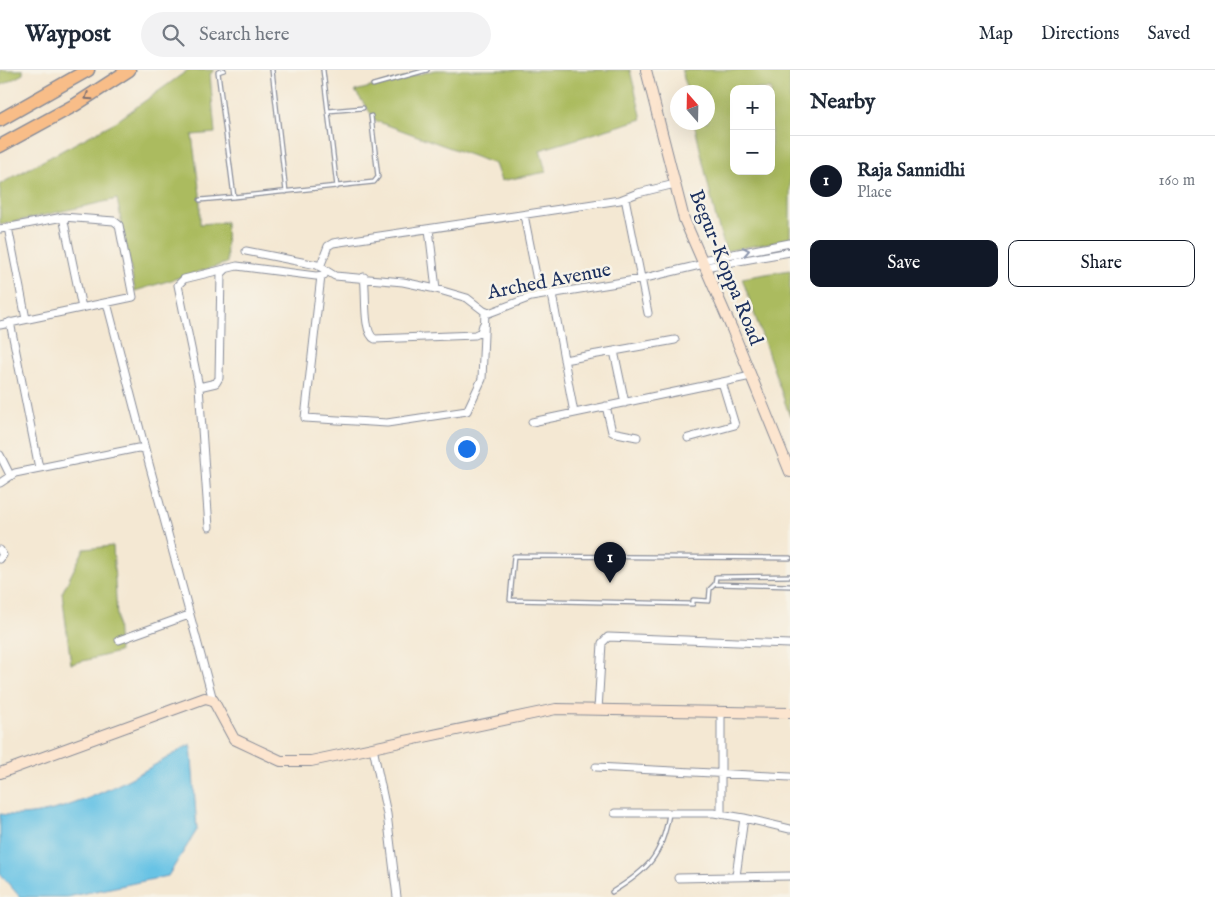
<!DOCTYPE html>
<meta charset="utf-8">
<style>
body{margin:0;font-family:"IM FELL English",serif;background:#f2f2f3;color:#1f2937}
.controls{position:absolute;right:15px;top:15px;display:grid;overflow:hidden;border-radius:10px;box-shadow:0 5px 20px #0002}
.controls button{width:45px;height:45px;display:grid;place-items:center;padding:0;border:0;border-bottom:1px solid #e0e1e3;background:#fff;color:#1f2937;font:25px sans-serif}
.compass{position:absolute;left:670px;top:15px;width:45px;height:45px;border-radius:50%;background:#fff;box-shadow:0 5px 20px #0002;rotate:340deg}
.you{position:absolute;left:466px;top:378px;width:18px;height:18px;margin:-12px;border:4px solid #fff;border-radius:50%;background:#1a73e8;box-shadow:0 0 0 8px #1a73e833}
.badge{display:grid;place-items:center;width:32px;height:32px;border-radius:50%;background:#111827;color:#fff;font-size:16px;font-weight:700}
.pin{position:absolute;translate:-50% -41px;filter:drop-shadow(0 1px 2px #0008)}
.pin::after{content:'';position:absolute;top:26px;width:18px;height:15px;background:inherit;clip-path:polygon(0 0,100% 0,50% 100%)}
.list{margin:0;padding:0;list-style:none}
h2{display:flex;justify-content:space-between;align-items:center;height:65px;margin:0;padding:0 20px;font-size:21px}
h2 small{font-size:16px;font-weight:400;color:#747a83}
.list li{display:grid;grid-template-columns:32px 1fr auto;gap:15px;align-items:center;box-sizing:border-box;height:90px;padding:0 20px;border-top:1px solid #e0e1e3}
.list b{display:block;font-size:19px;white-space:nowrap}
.list p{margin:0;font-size:16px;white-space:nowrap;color:#747a83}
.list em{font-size:16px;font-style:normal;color:#747a83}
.actions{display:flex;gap:10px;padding:15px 20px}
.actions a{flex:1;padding:11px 0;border:1px solid #111827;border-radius:10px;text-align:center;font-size:18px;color:#111827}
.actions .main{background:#111827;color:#fff}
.icon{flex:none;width:28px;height:28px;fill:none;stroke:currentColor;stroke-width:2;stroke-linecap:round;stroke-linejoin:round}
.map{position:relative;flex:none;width:790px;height:827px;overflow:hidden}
header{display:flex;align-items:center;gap:30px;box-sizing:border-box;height:70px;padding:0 25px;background:#fff;border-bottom:1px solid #e0e1e3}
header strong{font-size:24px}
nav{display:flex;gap:28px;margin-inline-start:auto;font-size:18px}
.search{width:350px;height:45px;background:#f2f2f3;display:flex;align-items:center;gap:12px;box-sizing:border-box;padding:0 18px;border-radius:28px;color:#747a83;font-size:19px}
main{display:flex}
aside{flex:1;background:#fff}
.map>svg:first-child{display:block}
.green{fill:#abbb5e;stroke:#63755e;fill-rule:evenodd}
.water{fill:#67c3e5;stroke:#4179a2}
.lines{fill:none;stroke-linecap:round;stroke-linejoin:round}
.lane-casing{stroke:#888c98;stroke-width:5.5}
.street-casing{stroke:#888c98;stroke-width:9}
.secondary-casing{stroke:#888c98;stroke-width:12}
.highway-casing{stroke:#888c98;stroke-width:15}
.lane{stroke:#fff;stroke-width:3}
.street{stroke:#fff;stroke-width:7}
.secondary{stroke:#fce5cf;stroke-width:10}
.highway{stroke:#f8bd88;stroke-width:12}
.oneway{stroke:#7e6f71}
.oneway2{stroke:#8d97ae}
.labels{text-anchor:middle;stroke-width:5;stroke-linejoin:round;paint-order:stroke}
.street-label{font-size:20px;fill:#1b2f5e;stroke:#f7f3e8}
</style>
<header>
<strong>Waypost</strong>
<div class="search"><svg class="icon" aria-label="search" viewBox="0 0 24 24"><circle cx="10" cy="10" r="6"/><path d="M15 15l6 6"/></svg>Search here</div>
<nav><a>Map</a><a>Directions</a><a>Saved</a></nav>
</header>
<main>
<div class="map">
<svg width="790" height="827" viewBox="0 0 790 827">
<rect width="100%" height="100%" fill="#f7f3e8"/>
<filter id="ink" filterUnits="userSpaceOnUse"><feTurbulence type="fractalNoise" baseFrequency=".02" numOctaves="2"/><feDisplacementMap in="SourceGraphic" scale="10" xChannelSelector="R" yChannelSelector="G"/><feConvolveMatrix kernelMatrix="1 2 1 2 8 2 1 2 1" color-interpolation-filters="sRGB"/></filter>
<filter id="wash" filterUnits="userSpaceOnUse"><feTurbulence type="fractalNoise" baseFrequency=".0096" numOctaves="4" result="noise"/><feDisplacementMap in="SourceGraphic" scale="20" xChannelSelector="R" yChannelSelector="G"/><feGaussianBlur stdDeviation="1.12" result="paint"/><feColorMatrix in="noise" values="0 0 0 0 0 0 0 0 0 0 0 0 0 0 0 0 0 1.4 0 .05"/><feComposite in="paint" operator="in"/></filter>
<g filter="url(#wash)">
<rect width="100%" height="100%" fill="#f4e8d3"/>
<path class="green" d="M0,0H23V4L0,16Z
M188,0H215L210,4L215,63L192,65L200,124V154L226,152L227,193L135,221L117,129L0,155V114L117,51Z
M435,0H630L642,49L540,80L546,102L501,111L495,94L376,51L355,21Z
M682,0H790V169L726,181L716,149L694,53L708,52V22H687ZM734,19H771V101H734Z
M790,200V347L742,208Z
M113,476L119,582L71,594L62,523L84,479Z"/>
<path class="water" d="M191,674L197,760L168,806L67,827H20L0,804V744C61,753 139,704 191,674Z"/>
</g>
<g filter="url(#ink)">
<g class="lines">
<g class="lane-casing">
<path id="lane" d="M224,0L218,2L234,127L374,112L378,107L371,46
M272,0L286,122
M323,0L337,117
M373,15L427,0
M328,41L363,38
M200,130L234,127
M790,488L514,486L510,530L693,534V530L709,531L710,519L715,514L790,516
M715,514L716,507L790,506
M612,822C648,800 662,786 669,744"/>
</g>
<g class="street-casing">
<path id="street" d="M625,128L648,243
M524,145L540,225
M63,147L82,238
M8,157L26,249
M0,159L63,147L114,151L119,155L133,227L0,255
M429,159L436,219
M246,181L317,195L335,206L403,212L436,219L467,228L484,241L489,243L531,227L641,209L704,194
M702,190L790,173
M320,197L328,176L333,173L620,130L638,123L675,114
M705,197L790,182
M321,206L305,348L387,353L467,341L482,309L485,242
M364,207C367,222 362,263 375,269L475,265L481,262L483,255
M552,224L574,343
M107,233L145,379
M10,252L39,398
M614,281L625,333
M564,290L675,270
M199,317L216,313L219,308L221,204L227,198
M606,336L612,362L637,367
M532,352L751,306
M688,368L735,355L722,312
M0,385L10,405
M0,413L15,403L138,378L145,379L213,630
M209,457L199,317L178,215L184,209L237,196L316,206L324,205
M0,480L3,485L0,489
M119,570L189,545
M598,640L602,573L608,567L790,574
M373,678L387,744L397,827
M596,697L790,707
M615,743H714L744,748L790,759
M721,744V642
M736,806L744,748
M678,808L790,806"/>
</g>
<g class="secondary-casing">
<path id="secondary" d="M646,0L684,149L732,259L790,402
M0,703L205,628L213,630L234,669L281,691H311L556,639L790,643"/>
</g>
<g class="highway-casing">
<path id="highway" d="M0,50L88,0
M0,76L75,35L129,0"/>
</g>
<use href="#lane" class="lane"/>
<use href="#street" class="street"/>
<use href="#secondary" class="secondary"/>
<use href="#highway" class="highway"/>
</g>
<defs><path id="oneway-chevron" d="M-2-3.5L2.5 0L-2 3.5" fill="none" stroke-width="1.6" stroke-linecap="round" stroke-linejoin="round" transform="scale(1.25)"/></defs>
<use class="oneway" href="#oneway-chevron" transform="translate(88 27) rotate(147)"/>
<use class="oneway2" href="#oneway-chevron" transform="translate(746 181) rotate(-11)"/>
</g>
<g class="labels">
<g class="street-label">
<text transform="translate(727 197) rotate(68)" y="7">Begur-Koppa Road</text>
<text transform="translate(549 210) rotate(-11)" y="7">Arched Avenue</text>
</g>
</g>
</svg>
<div class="controls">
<button>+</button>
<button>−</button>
</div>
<svg class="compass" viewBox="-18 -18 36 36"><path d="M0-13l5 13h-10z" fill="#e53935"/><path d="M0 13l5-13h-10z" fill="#747a83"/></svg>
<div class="you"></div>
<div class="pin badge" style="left:610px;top:513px">1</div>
</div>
<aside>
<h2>Nearby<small></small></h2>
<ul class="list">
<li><span class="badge">1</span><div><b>Raja Sannidhi</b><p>Place</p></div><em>160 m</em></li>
</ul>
<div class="actions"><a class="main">Save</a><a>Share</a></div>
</aside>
</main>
